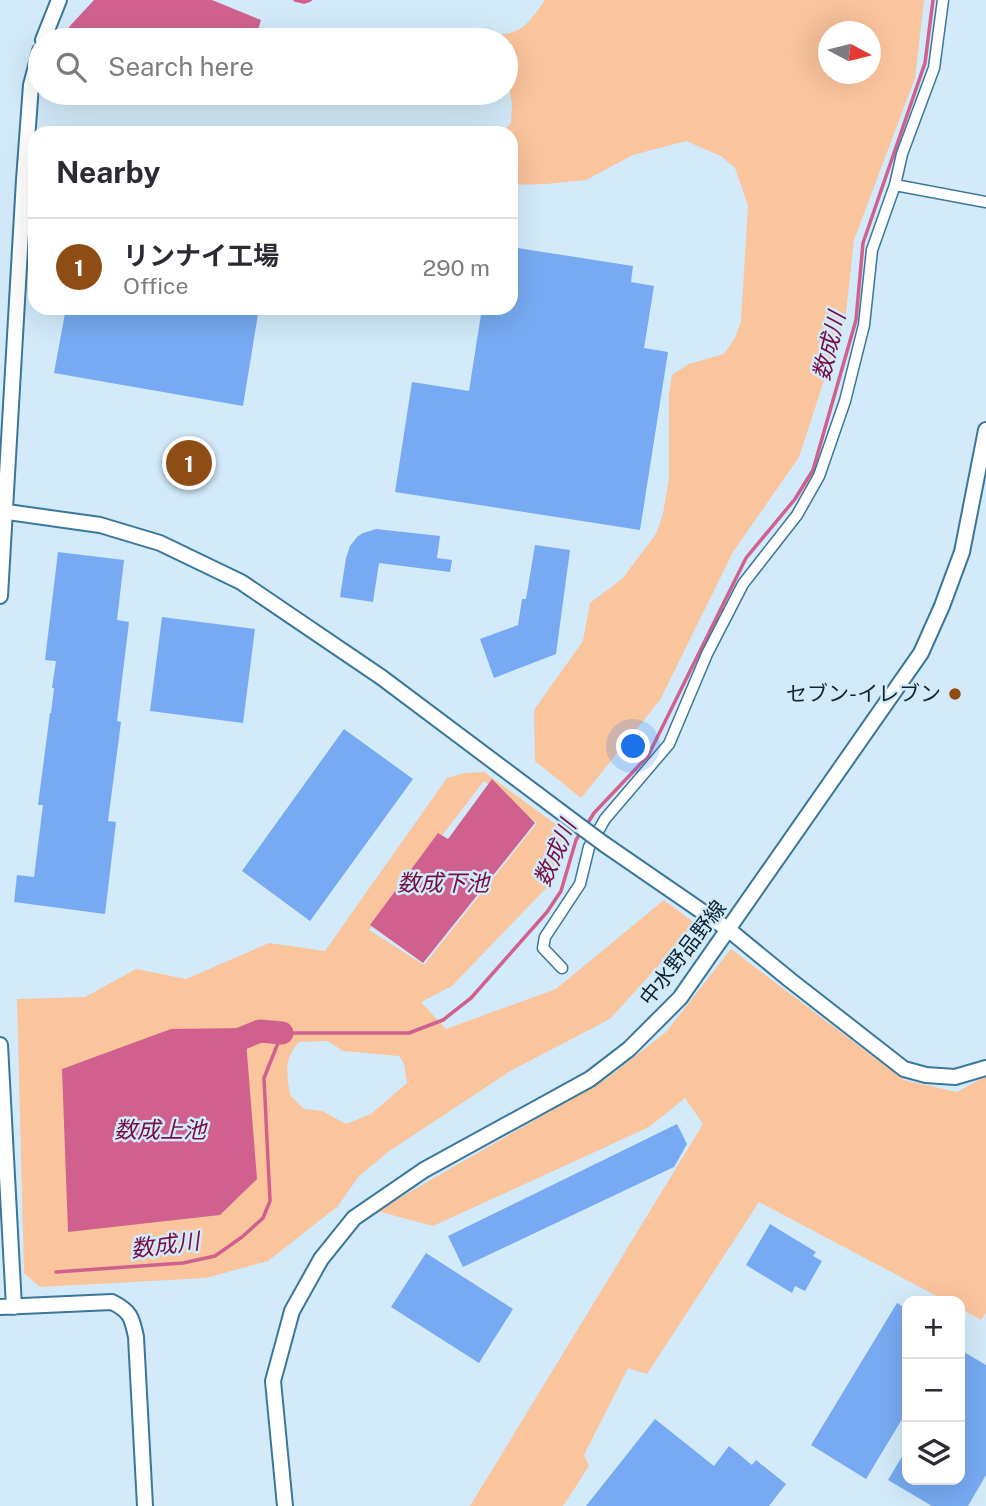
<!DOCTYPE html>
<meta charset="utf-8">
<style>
body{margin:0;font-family:"Public Sans","Noto Sans JP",sans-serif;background:#f2f2f3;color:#2b2b33}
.controls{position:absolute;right:21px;bottom:21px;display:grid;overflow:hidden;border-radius:14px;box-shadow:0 7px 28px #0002}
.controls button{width:63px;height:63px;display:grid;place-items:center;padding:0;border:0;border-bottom:2px solid #e1e1e2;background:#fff;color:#2b2b33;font:35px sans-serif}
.compass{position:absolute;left:818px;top:21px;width:63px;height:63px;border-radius:50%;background:#fff;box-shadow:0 7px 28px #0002;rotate:97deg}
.you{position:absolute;left:634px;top:747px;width:24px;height:24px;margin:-18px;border:5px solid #fff;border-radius:50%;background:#1a73e8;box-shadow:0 0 0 10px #1a73e833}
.badge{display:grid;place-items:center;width:46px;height:46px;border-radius:50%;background:#8d4d14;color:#fff;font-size:23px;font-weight:700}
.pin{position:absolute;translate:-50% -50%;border:4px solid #fff;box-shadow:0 2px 7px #0006}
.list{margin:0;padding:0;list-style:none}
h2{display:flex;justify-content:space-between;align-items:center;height:91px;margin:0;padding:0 28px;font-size:30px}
h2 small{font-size:23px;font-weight:400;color:#7c7c81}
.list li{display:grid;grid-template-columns:46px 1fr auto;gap:21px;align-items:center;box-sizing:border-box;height:98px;padding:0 28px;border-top:2px solid #e1e1e2}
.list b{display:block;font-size:26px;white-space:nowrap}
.list p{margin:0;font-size:23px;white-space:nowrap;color:#7c7c81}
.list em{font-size:23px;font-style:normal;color:#7c7c81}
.icon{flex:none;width:38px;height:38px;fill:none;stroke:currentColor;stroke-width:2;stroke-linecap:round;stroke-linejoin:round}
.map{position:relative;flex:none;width:986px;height:1506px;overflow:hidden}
.search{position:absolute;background:#fff;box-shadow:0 7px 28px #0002;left:28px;top:28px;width:490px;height:77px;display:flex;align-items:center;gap:18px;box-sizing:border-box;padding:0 24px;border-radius:38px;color:#7c7c81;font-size:26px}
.panel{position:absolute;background:#fff;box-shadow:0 7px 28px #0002;left:28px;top:126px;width:490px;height:189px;border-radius:21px}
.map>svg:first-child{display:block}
.green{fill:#fac49d;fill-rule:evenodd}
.water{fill:#d0618e}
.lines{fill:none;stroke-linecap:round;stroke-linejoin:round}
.stream{stroke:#d0618e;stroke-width:3.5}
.river{stroke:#d0618e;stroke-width:23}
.building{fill:#77aaf2}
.street-casing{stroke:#3a779b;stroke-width:13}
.secondary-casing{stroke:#3a779b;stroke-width:18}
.street{stroke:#fff;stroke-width:10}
.secondary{stroke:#fff;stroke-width:14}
.secondary-bridge-casing{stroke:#3a779b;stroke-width:18;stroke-linecap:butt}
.secondary-bridge{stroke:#fff;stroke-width:14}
.poi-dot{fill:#8d4d14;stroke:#d2eafa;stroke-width:2.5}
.labels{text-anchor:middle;stroke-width:5;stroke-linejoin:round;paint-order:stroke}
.poi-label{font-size:21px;fill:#0b2534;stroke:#d2eafa;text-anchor:end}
.street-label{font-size:21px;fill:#0b2534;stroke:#d2eafa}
.water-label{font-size:23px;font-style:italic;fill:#760f43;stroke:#d2eafa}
</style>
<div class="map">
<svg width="986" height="1506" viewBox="0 0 986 1506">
<rect width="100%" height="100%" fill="#d2eafa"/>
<path class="green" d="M545,0H924L915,78L854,240L846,313L799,457L733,552L660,700L581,798L535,761L534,710L583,641L590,603L622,579L656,534L663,514L669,478V394L672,375L689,364L724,354L735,338L741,321L748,206L735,168L721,156L686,141L633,155L586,180L546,184L511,185V133H498L504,130L511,123L512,104L506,70V40H469L467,33L475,28C513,42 524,31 545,0ZM828,32H870V74H828Z
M484,772L565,831L548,886L452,986L421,1002L446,1029L556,989L664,900L696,924L610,1019L512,1070L388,1152L359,1176L338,1206L268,1261L206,1278L40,1287L24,1273L17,999L85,997L136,969L186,979L269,943L325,951L447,778L465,773ZM484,781L537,823L424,965L369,930ZM328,1041L343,1051L399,1056L404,1064L407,1083L371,1114L346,1124L322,1111L304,1109L290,1095C287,1074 283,1059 299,1042Z
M731,949L904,1080L957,1092L986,1076V1313L981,1320L960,1308V1301H946L759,1202L647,1374L628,1368L584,1455L589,1466L563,1506H470L703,1124L685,1098L649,1127L433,1226L377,1211L606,1079L666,1032Z"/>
<path class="water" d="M94,0H212L261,20L255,40H68L69,27Z
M492,779L535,823L423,963L370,925L438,833L448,839Z
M245,1028L257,1179L220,1215L68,1232L62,1069L171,1029Z"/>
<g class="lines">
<path class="stream" d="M295,0L304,2L310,0
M586,826L594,813L648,756L746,558L795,499L813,470L856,320L863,243L925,63L933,0
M56,1272L183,1263L215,1256L242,1237L263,1218L270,1201L264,1078L282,1033H409L443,1020L471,998L547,912L561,891L576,840L581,832"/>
<path class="river" d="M223,1046L260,1031L282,1033"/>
</g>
<path class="building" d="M511,247L633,266L631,282L654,286L644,348L668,352L640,530L395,492L412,382L469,391L482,308H511Z
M66,308H259L243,406L54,373Z
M376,529L440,536L437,558L452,560L450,572L379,563L373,602L340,597L346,558L350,546L357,537L363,533Z
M535,545L570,550L556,654L494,678L480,639L518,625L522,599H526Z
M58,552L124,560L117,620L129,622L117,721L121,722L108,821L116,822L105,914L14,902L17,875L34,877L43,805H38L50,713H51L54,688H52L56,661L45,660Z
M162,617L255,629L243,723L150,711Z
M344,729L413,779L310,921L242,871Z
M677,1124L687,1144L674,1167L463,1267L448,1236Z
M770,1224L816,1252L813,1256L822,1261L805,1291L795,1286L792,1293L746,1265Z
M426,1253L513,1309L479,1363L391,1307Z
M897,1303L907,1309V1411L866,1479L811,1445Z
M964,1352L986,1365V1475L968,1506H932L888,1480L907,1448V1480H960V1359Z
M655,1419L714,1466L729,1446L752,1465L756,1460L786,1484L769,1506H586Z"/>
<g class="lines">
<g class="street-casing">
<path id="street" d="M895,185L986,202
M562,968L543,948L545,937L580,884L589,847L605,819L669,744L707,654L743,584L797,515L819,476L845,401L864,325L872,250L895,185L902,154L934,68L943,0"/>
</g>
<g class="secondary-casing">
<path id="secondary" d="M43,40L59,0
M0,511L100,525L160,543L241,582L381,677L573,821
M0,596L24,180L31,85L40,51
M604,844L729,930L790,980L904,1069L926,1075L955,1077L986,1068
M0,1045L14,1307
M0,1307L112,1302C130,1311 132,1317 136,1337L145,1506
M285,1506L273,1381L292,1311L321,1259L354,1218L424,1170L590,1079L629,1049L680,998L921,653L942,606L962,552L986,430"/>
</g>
<use href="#street" class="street"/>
<use href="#secondary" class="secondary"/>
<g class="secondary-bridge-casing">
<path id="secondary-bridge" d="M573,821L604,844"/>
</g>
<use href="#secondary-bridge" class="secondary-bridge"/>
</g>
<circle class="poi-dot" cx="955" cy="694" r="7"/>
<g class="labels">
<g class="poi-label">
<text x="941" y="701">セブン-イレブン</text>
</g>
<g class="street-label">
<text transform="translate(683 953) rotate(-52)" y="7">中水野品野線</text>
</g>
<g class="water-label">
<text transform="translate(829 346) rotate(-76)" y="8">数成川</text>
<text transform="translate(555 853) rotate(-66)" y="8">数成川</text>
<text x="443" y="891">数成下池</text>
<text x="160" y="1138">数成上池</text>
<text transform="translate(165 1245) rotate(-7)" y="8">数成川</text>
</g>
</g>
</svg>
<div class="controls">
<button>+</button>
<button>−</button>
<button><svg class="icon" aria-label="layers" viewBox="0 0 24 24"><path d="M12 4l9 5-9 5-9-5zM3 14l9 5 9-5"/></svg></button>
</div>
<svg class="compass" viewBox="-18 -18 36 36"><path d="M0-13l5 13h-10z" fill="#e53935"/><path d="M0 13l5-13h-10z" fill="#7c7c81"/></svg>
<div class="you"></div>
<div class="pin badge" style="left:189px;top:463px">1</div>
<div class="search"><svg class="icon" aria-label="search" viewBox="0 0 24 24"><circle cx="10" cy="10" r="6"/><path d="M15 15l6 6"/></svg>Search here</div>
<section class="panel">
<h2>Nearby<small></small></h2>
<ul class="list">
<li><span class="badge">1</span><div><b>リンナイ工場</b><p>Office</p></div><em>290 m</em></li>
</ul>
</section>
</div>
